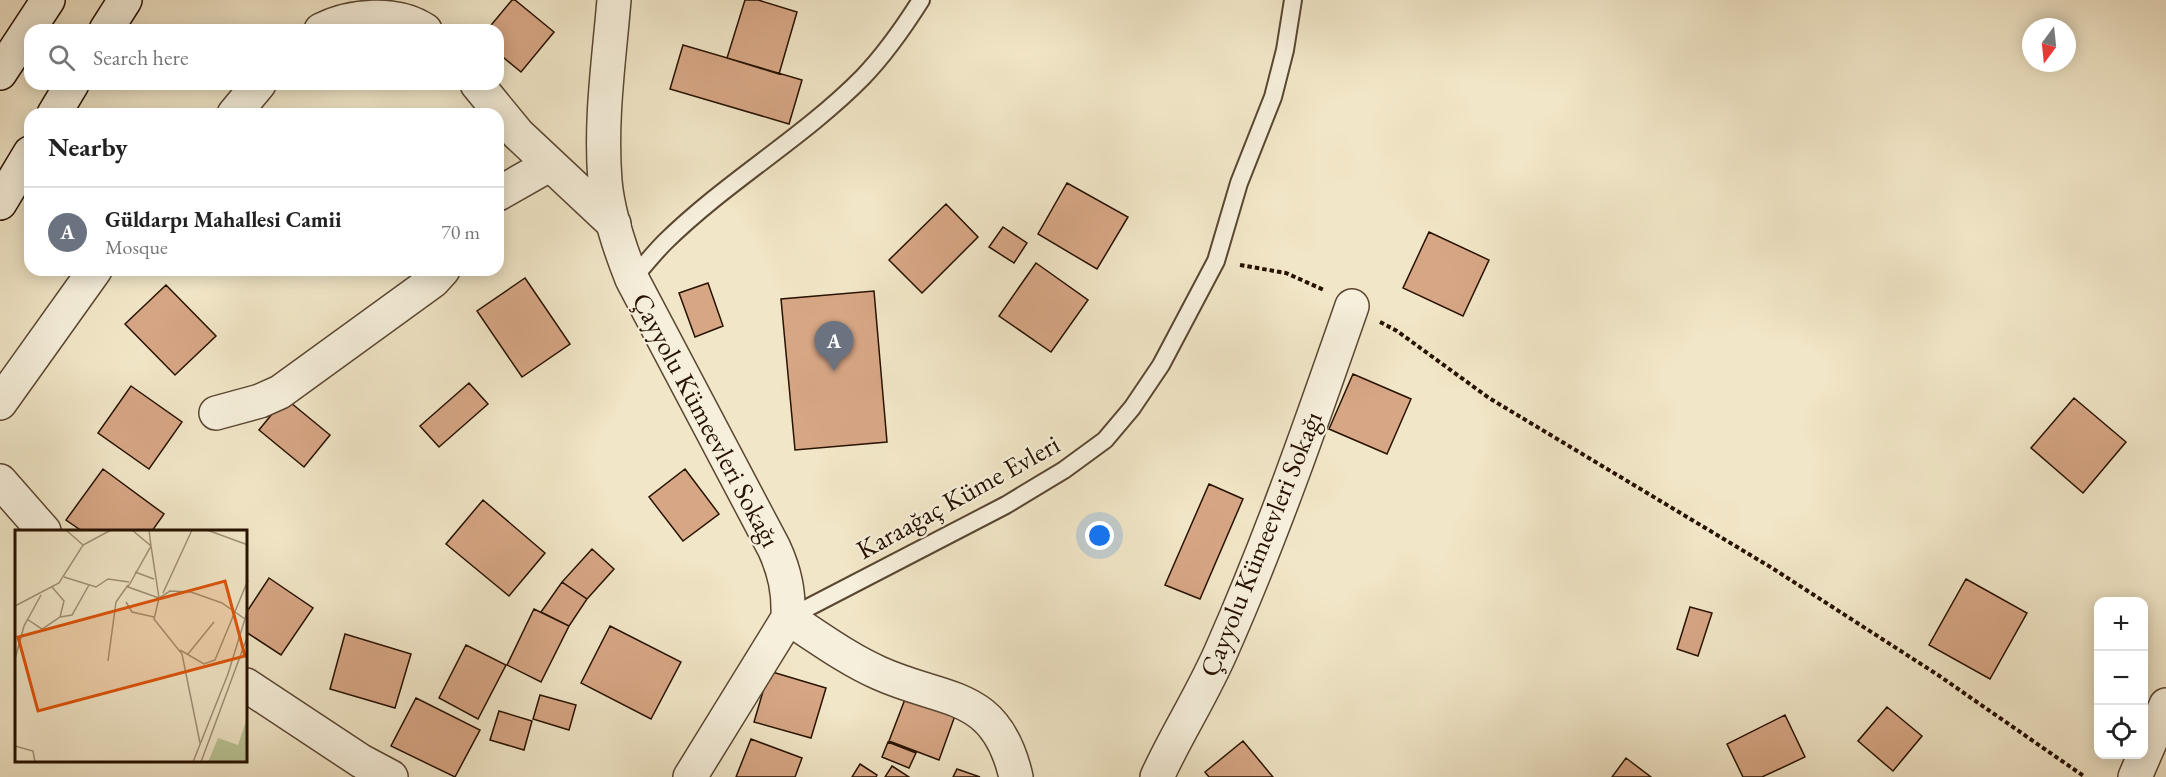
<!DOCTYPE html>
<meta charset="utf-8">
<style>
body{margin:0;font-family:"EB Garamond",serif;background:#f6f6f6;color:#222}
.controls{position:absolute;right:18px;bottom:18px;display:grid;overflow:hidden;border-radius:12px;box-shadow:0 3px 15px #0003}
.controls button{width:54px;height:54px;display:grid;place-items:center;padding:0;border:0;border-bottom:2px solid #e0e0e0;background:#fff;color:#222;font:30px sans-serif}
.compass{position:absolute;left:2022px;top:18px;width:54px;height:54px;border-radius:50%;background:#fff;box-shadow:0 3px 15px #0003;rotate:195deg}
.you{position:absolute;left:1100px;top:536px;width:21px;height:21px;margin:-15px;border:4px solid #fff;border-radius:50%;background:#1a73e8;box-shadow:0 0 0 9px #1a73e833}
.badge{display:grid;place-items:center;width:39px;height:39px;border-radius:50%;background:#db2777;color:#fff;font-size:20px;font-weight:700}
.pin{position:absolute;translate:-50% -50px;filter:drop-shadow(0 2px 3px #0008)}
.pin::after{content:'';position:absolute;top:32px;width:21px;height:18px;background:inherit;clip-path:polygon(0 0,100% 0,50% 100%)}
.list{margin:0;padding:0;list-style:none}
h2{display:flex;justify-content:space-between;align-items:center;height:78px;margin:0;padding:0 24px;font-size:26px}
h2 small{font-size:20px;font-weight:400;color:#767676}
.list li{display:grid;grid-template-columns:39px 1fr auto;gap:18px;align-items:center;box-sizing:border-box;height:90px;padding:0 24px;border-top:2px solid #e0e0e0}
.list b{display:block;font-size:22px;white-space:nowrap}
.list p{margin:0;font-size:20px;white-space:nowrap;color:#767676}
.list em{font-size:20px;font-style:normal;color:#767676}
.icon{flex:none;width:33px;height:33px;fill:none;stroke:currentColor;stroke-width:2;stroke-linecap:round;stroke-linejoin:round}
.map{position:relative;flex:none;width:2166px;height:777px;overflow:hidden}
.search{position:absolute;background:#fff;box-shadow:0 3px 15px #0003;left:24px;top:24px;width:480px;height:66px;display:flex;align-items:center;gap:15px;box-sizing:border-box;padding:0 21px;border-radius:18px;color:#767676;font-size:22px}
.panel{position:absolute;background:#fff;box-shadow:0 3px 15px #0003;left:24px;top:108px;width:480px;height:168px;border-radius:18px}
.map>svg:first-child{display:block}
.building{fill:#d7a685;stroke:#271200;stroke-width:1.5}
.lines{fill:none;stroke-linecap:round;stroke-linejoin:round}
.service-casing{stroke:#5a4732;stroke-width:20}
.minor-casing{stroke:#5a4732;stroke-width:36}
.tertiary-casing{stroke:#5a4732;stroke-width:36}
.secondary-casing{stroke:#271200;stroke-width:36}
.path{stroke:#271200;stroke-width:4;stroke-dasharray:4.5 3;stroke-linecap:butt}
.service{stroke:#f6efdb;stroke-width:16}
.minor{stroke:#f6efdb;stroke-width:33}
.tertiary{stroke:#f6efdb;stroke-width:33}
.secondary{stroke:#f6efdb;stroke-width:33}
.labels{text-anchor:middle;stroke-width:4.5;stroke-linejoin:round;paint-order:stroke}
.street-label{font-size:27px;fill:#271200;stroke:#f6efdb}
.inset-road{fill:none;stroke:#a09177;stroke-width:1.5}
.view{fill:#de550b;fill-opacity:0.15;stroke:#de550b;stroke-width:3}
.inset-edge{fill:none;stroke:#271200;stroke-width:3}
</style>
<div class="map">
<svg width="2166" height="777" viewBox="0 0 2166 777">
<rect width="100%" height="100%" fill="#f1e6c7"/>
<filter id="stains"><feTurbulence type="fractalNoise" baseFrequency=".00333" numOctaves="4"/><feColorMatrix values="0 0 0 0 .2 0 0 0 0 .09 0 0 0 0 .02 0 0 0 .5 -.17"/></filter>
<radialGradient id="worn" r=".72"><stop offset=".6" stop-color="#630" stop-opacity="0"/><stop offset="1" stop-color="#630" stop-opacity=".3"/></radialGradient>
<path class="building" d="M512,0H515L554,32L521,72L498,53V30H487Z
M745,0H758L797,12L779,74L727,58Z
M683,45L802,80L789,124L670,89Z
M1067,183L1128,217L1097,269L1038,234Z
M946,204L978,237L922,293L889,260Z
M1003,227L1027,243L1014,263L989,247Z
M1429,232L1489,260L1463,316L1403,288Z
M1036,263L1088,300L1051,352L999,316Z
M525,278L570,344L522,377L477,311Z
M708,283L723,326L695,337L679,293Z
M166,285L216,336L175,375L125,324Z
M874,291L887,442L795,450L781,299Z
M1353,374L1411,399L1387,454L1329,429Z
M469,383L488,404L439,447L420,426Z
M131,386L182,422L149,469L98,433Z
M285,398L330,435L304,467L259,430Z
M2074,398L2126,442L2083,493L2031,448Z
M103,469L164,514L152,531H82L66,520Z
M685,469L719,514L683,541L649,497Z
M1209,484L1243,499L1200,599L1165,585Z
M483,500L545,553L509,596L446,544Z
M592,549L614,569L587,599L562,582Z
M269,578L313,608L281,655L246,632V613Z
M1966,579L2027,613L1990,679L1929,645Z
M562,582L587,599L569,626L541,612Z
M1690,607L1712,613L1698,656L1677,649Z
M534,609L569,626L541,682L507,665Z
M610,626L681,662L651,719L581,683Z
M345,634L411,654L395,708L330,689Z
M466,645L506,665L478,719L439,698Z
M769,671L826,688L811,738L754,722Z
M907,694L956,713L939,760L889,741Z
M540,695L576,705L569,730L533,719Z
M416,698L480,730L455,777L391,746Z
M1887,707L1922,736L1893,771L1858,741Z
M499,711L532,721L524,750L490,740Z
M1785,715L1805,757L1762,777H1743L1727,744Z
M751,739L802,758L795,777H736Z
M1243,741L1273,777H1209L1205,772Z
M888,742L916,753L909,768L882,757Z
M1626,758L1651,777H1612Z
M860,764L877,775L876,777H852Z
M892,766L909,777H885Z
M957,769L980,777H953Z"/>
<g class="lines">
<g class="service-casing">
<path id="service" d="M632,279C643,267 654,253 665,242C727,181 803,138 863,77C885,54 904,27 921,0
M788,618L1006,505L1064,470L1105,440L1132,408L1161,365L1216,261L1239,183L1273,97L1285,50L1293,0"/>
</g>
<g class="minor-casing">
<path id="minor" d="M321,30C351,15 396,11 425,30
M477,84L518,134L614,224
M234,114L259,84
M498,194L549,165
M0,403L95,270
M216,413L260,401L280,392L433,281L443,270
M788,618C818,637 847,659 879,673C945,703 996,690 1016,777
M1157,777C1177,733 1204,692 1223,647C1272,536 1312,421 1352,306
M2135,777L2166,705"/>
</g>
<g class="tertiary-casing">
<path id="tertiary" d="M614,0C609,60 600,120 605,181C608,214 620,249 632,279L774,548C785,572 789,592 788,618L690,777
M0,481L44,531
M246,685L361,761L391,777"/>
</g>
<g class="secondary-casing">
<path id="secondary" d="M106,30L125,0
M0,73L48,0
M54,114L72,84
M0,203L30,153"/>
</g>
<path class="path" d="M1240,265L1286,273L1324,290
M1380,322L1397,331L1489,398L1772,568L1938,675L2085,777"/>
<use href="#service" class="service"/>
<use href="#minor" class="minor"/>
<use href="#tertiary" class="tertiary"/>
<use href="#secondary" class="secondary"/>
</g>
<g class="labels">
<g class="street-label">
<text transform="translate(706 420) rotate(62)" y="9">Çayyolu Kümeevleri Sokağı</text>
<text transform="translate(958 497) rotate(-29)" y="9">Karaağaç Küme Evleri</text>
<text transform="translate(1261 544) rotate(-68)" y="9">Çayyolu Kümeevleri Sokağı</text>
</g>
</g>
<g transform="translate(15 530)">
<rect width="232" height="232" fill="#f1e6c7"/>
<path d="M232,188V232H193L203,208L223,215Z" fill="#b9c596"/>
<path class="inset-road" d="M51,0L68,15M117,0L136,16L144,68M134,0L136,16L113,57L144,68M192,0L233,15M120,42L139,49M49,47L81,57L93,49L114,52M148,63L177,0M111,72L117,82L139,87M0,76L44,53L68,15L96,0M45,87L57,85L74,55M12,89L27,99L45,87L49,71L37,57M165,120L189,134L200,130L233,50M173,124L199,92M0,129L9,96L26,65M93,131L101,72L113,55M185,213L167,124L139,89L144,68L155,61L176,62L207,73L230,89M0,216L18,221L20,232M178,232L213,144L233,79M186,232L233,105"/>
<path class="view" d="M210,51L230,126L23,181L3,107Z"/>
<rect width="232" height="232" class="inset-edge"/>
</g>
<rect width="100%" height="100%" filter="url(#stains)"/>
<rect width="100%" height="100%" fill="url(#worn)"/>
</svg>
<div class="controls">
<button>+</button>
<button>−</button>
<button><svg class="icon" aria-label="locate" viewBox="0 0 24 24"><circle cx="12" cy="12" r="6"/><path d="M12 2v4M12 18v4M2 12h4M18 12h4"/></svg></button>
</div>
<svg class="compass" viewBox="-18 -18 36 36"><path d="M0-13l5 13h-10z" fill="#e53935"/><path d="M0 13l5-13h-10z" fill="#767676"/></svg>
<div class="you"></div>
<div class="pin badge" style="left:834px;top:371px;background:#6b7280">A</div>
<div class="search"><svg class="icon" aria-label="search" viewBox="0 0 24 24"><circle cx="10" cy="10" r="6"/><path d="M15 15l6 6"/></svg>Search here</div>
<section class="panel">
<h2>Nearby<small></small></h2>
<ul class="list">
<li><span class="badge" style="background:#6b7280">A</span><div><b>Güldarpı Mahallesi Camii</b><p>Mosque</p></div><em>70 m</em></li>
</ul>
</section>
</div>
